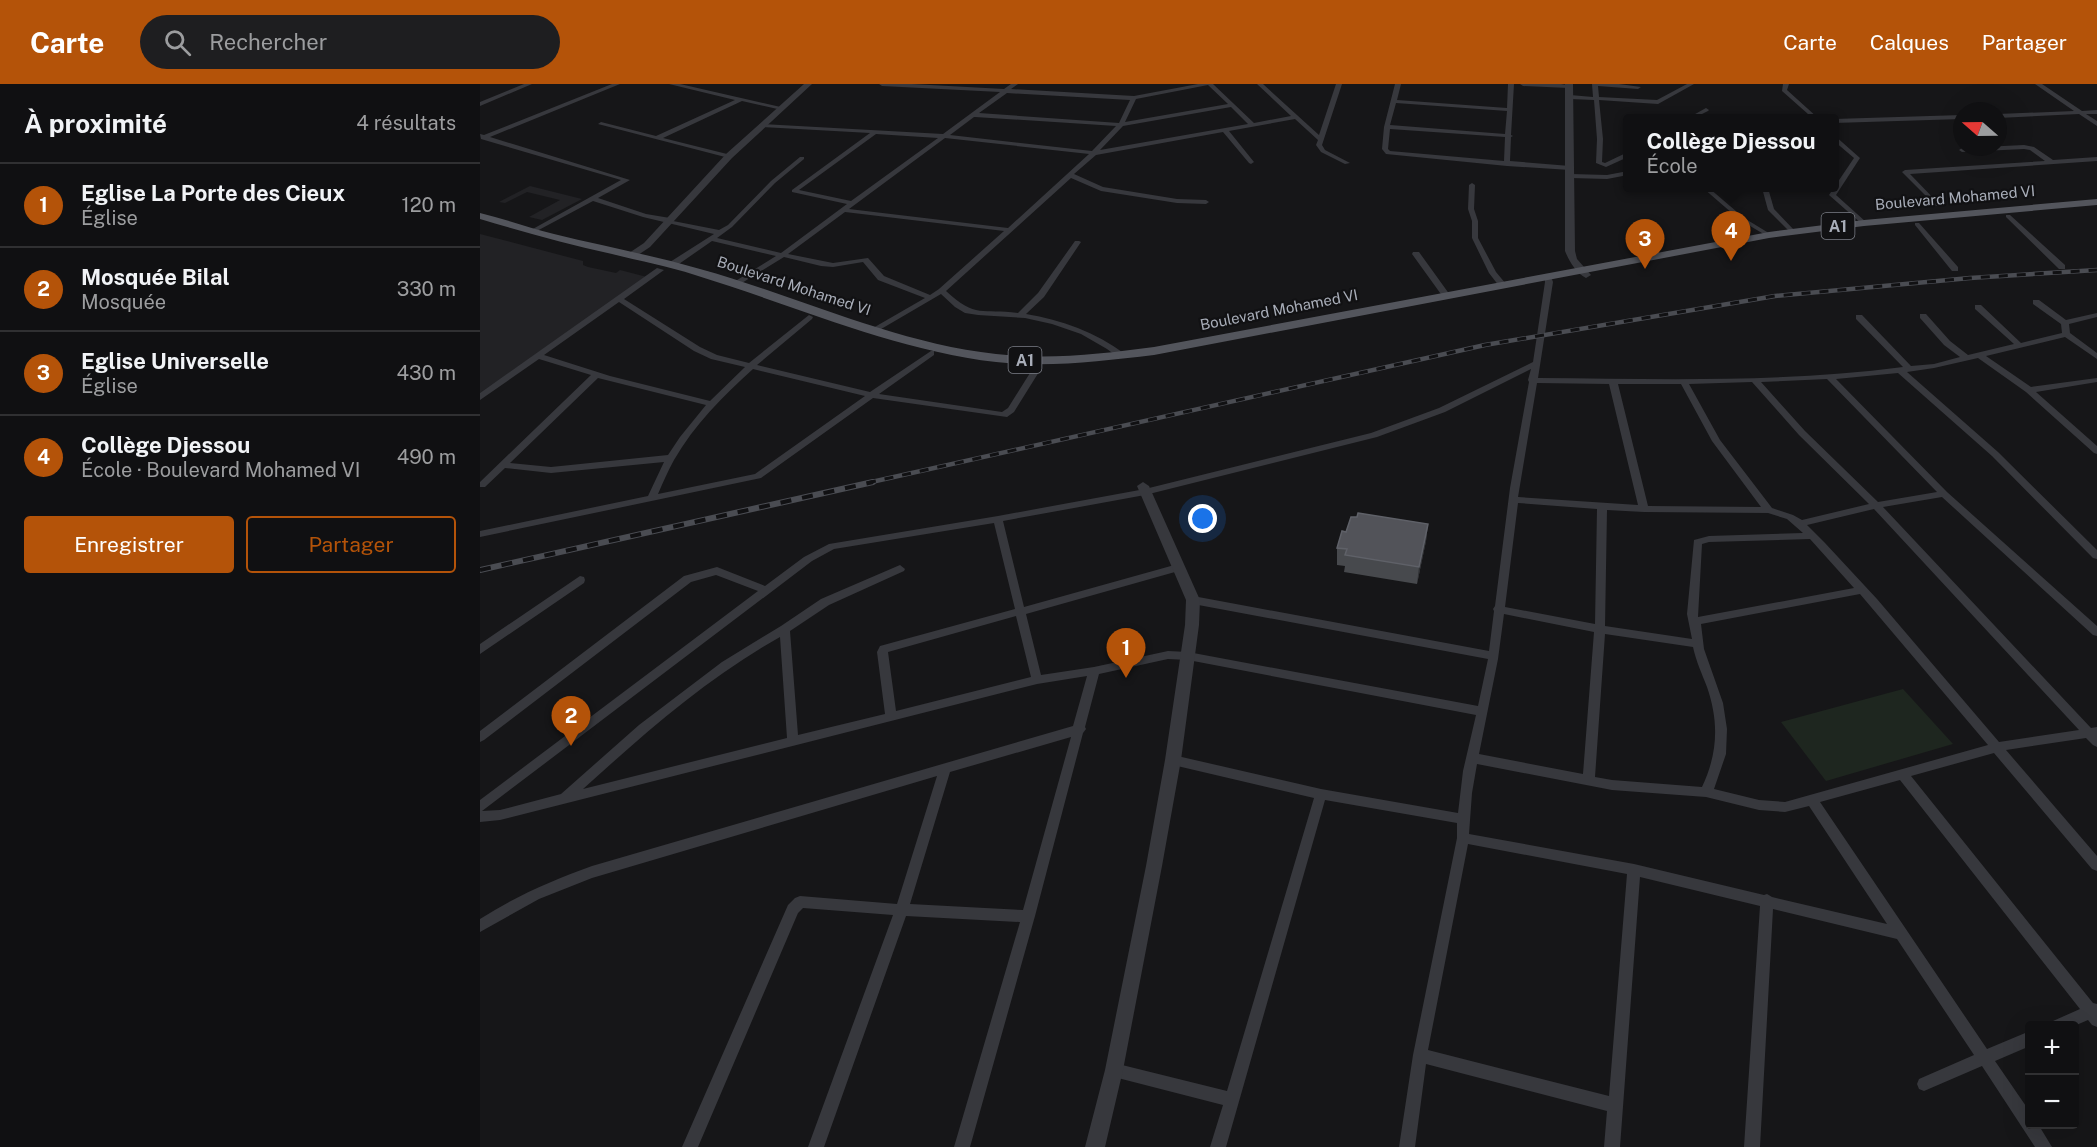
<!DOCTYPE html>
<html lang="fr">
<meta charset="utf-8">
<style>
body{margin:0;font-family:"Public Sans",sans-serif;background:#1e1e20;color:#f1f3f6}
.controls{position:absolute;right:18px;bottom:18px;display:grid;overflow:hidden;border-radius:6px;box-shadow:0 6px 24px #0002}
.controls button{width:54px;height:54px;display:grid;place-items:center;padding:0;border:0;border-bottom:2px solid #303032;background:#101012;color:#f1f3f6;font:30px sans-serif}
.compass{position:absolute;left:1473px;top:18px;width:54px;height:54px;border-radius:50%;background:#101012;box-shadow:0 6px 24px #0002;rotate:290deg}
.you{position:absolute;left:723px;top:435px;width:21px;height:21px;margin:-15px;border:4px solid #fff;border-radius:50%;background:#1a73e8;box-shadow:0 0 0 9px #1a73e833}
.badge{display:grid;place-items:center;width:39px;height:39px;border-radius:50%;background:#b45309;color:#fff;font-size:20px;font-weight:700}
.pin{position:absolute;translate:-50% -50px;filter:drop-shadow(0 2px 3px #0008)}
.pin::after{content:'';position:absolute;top:32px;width:21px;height:18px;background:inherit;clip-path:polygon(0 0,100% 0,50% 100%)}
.popup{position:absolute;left:1143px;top:30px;width:216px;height:78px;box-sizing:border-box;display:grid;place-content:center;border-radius:6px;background:#101012;filter:drop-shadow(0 2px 4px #0005);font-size:20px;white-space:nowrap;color:#9c9d9f}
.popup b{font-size:22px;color:#f1f3f6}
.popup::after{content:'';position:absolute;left:50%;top:100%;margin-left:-12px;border:12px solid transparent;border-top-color:#101012}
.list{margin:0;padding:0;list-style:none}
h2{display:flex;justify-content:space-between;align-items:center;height:78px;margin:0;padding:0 24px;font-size:26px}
h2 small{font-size:20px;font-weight:400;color:#9c9d9f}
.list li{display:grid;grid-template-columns:39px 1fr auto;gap:18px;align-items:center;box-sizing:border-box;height:84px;padding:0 24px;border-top:2px solid #303032}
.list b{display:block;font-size:22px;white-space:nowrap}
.list p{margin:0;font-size:20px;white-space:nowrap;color:#9c9d9f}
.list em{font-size:20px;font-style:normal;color:#9c9d9f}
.actions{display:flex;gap:12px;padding:18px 24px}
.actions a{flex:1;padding:14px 0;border:2px solid #b45309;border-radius:6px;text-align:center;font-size:21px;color:#b45309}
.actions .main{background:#b45309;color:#fff}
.icon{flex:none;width:33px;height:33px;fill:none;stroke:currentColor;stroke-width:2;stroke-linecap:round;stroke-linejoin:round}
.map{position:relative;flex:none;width:1617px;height:1063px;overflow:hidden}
header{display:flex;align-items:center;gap:36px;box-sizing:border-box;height:84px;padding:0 30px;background:#b45309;color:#fff}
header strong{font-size:28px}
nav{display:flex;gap:33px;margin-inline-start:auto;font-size:21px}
.search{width:420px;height:54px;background:#1e1e20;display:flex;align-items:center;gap:15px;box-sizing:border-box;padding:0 21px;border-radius:33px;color:#9c9d9f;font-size:22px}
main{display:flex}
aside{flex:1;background:#101012}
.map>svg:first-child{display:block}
.built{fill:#222225}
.green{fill:#1e261f}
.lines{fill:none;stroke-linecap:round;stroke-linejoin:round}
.minor{fill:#37383d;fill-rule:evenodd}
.tertiary{fill:#37383d;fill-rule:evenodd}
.primary{fill:#53555c;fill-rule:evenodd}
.rail-far1-casing{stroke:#4a4c52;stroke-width:4.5}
.rail-casing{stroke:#4a4c52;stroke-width:6}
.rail-far1{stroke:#111113;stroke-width:3;stroke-dasharray:9;stroke-linecap:butt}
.rail{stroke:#111113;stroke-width:4;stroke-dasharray:11;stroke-linecap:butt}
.wall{fill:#47494d}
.shaded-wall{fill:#2f3033}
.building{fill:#525359;stroke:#5f6168;stroke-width:1.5}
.labels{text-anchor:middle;stroke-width:4.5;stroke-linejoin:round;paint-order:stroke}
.far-street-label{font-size:15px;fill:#a8adb8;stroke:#111113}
.shield{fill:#111113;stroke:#7b7e86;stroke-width:1.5}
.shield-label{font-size:16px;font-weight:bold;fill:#a8adb8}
</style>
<header>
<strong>Carte</strong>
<div class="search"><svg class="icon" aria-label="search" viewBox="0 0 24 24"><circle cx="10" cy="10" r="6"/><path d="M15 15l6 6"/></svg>Rechercher</div>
<nav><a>Carte</a><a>Calques</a><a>Partager</a></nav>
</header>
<main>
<aside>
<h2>À proximité<small>4 résultats</small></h2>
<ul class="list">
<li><span class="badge">1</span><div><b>Eglise La Porte des Cieux</b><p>Église</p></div><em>120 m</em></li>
<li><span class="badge">2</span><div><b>Mosquée Bilal</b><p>Mosquée</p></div><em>330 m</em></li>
<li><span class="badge">3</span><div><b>Eglise Universelle</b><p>Église</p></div><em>430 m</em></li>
<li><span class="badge">4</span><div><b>Collège Djessou</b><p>École · Boulevard Mohamed VI</p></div><em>490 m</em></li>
</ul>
<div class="actions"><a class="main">Enregistrer</a><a>Partager</a></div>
</aside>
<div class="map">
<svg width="1617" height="1063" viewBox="0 0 1617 1063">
<rect width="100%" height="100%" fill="#161618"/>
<path class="built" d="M50,102L102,115L62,136L49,133L80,116L47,108L25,119L19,118Z
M0,150L103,177V181L108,183L136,189L140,186L167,193L0,309Z"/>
<path class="green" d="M1423,605L1473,660L1346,697L1301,638Z"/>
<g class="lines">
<path class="minor" d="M44,0H52L0,22V18Z
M132,0H140L10,53L150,96L118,114L166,130L190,134L193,137L239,146L248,141L291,97L320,73H324V75L295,99L252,143L237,154L301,169L367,120L312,108V106L390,49L282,43L279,41L280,40L463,50L520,8L402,2L399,0H432L524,5L531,0H538L531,5L654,12L718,0H733L774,39L811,32L777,0H783L839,51L856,0H862L842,61L845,66L870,79L865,80L841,68L836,61L838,56L815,35L749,47L774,78L771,80L769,79L743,48L616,71L594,90L623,103L697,115L726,116L729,118L726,120L697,119L621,107L591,94L466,207C496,235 502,224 538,229L558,209L595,157H599L601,158L564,213L546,230C582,236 615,248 645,270V274H639L627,265L601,250L572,240L545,234L498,231L485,229L475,223L461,210L396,248L392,246L393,244L445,214L398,196L383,178L353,183L341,182L304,173L257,202H254V198L296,172L232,157L196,182H190V178L234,150L163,133L113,117L55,148H51V146L141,96L1,55L0,50L4,51ZM728,1L748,20L645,38L656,15ZM527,9L650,16L639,39L499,29ZM751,23L768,40L620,66L643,42ZM494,33H495L636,42L612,67L470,51ZM396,50L458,54L371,117L319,106ZM465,54L609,70L528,144L369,125ZM365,128L524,147L459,205L450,211L404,192L388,174L353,179L308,170Z
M189,0H200L305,24L302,26L262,17L183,54L251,71L252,72L249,74L118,40L121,38L176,52L255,16Z
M915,0H921L917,16L1027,24L1028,0H1034L1031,51L1033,52L1031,53L1030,77L1090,82L1093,84L1090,86L1027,82L906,70L902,65L904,43ZM916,19L1027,27L1025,50L910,41ZM910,45L1025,53L1024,77L910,67L908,65Z
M1040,0H1081L1092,2L1089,4L1043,2Z
M1112,0H1139L1161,3L1158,5L1118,2L1119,13L1177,16L1207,0H1214L1178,20L1119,16L1123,55L1122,78L1125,79L1148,68V73L1126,83L1116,79L1117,55L1114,16L1090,15L1087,13L1090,11L1113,13Z
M1303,0H1309L1307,6L1338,34H1269L1272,32L1328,30L1302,7Z
M1555,0H1562L1602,27L1617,26V30H1606L1617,37V42L1599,30L1518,34V30L1594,27Z
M1226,24L1229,26L1228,27L1214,34H1208Z
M1482,31V35L1354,39V35Z
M1354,51L1380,74L1356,111L1386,138V140H1382L1349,111L1374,74L1354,57Z
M1544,61L1554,63L1573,76L1617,73V77L1430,90L1458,119V121L1456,122L1422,88L1425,86L1565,77L1550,66L1544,65L1482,68L1479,66L1482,64Z
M1148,87V91L1127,95L1091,94L1088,92L1091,90L1127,91Z
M992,99L995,101L994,125L998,137V154L1016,188L1026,200L1025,202H1019L1009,189L992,154V137L988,125L989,101Z
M1223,104H1229L1264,134L1292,151L1287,152L1260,136Z
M1282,104H1288L1294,125L1315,147V149H1311L1288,126Z
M1526,131H1530L1585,181V185H1579L1526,133Z
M1435,139H1439L1478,183V187H1472L1435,141Z
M933,168H939L970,211L969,213H963L932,170Z
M177,184L184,186L144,215L220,263L237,271L269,279L329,231L333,233L332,235L277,281L390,308L451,267H454V271L399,310L522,328L528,324L555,281H561L562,283L534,328L527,333L393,314L281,394L0,453V447L168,412L184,378L71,389L25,384L5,403H0V398L111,291L59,275L0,316V309ZM139,218L214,267L231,275L265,283L230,317L130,292L64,271ZM273,285L385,312L275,390L178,410C183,398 188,387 194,376C214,341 243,312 273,285ZM118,294L226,321L200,353L188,371L71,383L30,379Z
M1064,190H1070L1073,198L1058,294C1180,295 1302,299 1423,283L1376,235V231H1382L1431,282L1454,280L1480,273L1464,261L1440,234V230H1446L1470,257L1488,271L1534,260L1495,225V221H1501L1541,259L1582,249L1581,240L1553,220V216H1559L1586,236L1617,229V233L1589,240L1590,249L1617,269V275L1585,253L1506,272L1551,303L1617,294V298L1556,308L1617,362V370L1614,369L1546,308L1498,274L1454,284L1427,288L1518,368L1617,466V475L1613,474L1512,372L1418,289L1356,295L1467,408L1617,542V552L1613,551L1462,413L1403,423L1611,644L1617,643V663L1613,661L1606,654L1526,666L1617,772V787L1612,785L1514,669L1431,692L1613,919L1617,920V943L1612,941L1608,936L1594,942H1571L1573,937L1600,925L1420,696L1340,718L1507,965L1550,947V962L1515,977L1550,1028V1040H1558L1572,1063H1555L1502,982L1444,1007L1439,1005L1437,1000L1439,995L1494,971L1417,855L1293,825L1280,1063H1264L1280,822L1160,793L1140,1063H1124L1127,1027L946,980L935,1063H919L933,971L977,754V739L845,716L746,1063H730L743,1021L634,993L629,991L627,986L629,981L634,979L747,1007L834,714L693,681L689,679L687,676L689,673L693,671L841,705L978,729L983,687L996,631L708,576L688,575L619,590L605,643L606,645L603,649L555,832L490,1063H474L540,838L426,832L344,1063H328L413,831L323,824L318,829L218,1063H202L308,821L315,814L320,812L417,820L457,692L112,794L59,815L0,848V835C36,812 73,796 112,782L593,642L607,592L557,600L20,736L0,738V716L278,507L236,491L211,498L4,656L0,658V647L204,492L237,483L285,502L324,473L349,460L518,432L665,405L891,349L959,324L1053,278L1065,198ZM1051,285L1048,296L1049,298L1030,404L1015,522L1013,525L1014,527L1009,567L713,512L708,516L713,520L1008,575L998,622L708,568L688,567L614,583L561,591L546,530L702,486L703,484L698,480L544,523L523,437L665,411L897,353L965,328ZM1347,295L1457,408L1398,418L1325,347L1281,298ZM1272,298L1319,351L1389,420L1322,436L1313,431L1292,424L1240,356L1209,300ZM1057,299L1129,300L1158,421L1038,413ZM1138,300H1201L1232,357L1281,423L1168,422ZM1038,419L1117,425L1115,540L1025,523ZM1394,425L1599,646L1519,658L1397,515L1345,459L1327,441ZM1127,426L1164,428L1288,429L1307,435L1323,449L1229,452L1214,456L1207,530L1212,555L1125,542ZM514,439L535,525L400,562L397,568L405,630L318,651L310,547L349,521L424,487L425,485L420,481L341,515L301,542L242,578L159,641L81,710L20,726L2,727L332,477L354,465ZM1330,455L1374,504L1218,533L1222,460L1229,458ZM1380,510L1508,661L1305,718L1279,716L1234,705L1246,670L1247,645L1243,619L1224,565L1221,540ZM1024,530L1114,548L1103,690L999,670L1018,575ZM536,532L551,593L416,627L408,568ZM1125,550L1213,563C1216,577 1222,590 1227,603C1239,638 1238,669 1222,703L1132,696L1115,693ZM300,553L307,654L103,705C165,649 227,594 300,553ZM591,653L543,826L430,820L470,688ZM997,680L1132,706L1226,713L1279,726L1305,728L1329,722L1407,840L1292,813L1287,810L1284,811L1154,780L989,750L992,709ZM988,760L1147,790L1129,1012L948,966Z
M100,492L104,493L105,496L104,499L0,570V560Z"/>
<path class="tertiary" d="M324,0H332L252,74L170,163L155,173H149V169L164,159L246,70Z
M1085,0H1093L1095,167L1097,175L1111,191L1106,194C1096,189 1089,177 1085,167Z
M663,398L669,402L720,516L719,541L701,676L682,782L643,986L625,1063H605L625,986L666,782L685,676L705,541L706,516L657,402Z"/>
<path class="primary" d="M1617,115V121L1384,142L1289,154L674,271C622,277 569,284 516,278C414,266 313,221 215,191C188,182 159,177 132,170C87,160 44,148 0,135V129C25,135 49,144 74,150C122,162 172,171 220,185C318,212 414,259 516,270C569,276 622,270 674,263L1289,148L1384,136Z"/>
<g class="rail-far1-casing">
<path id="rail-far1" d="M387,399L1005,261L1295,212L1490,194L1617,186"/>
</g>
<g class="rail-casing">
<path id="rail" d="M0,486L393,398"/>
</g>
<use href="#rail-far1" class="rail-far1"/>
<use href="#rail" class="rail"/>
</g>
<path class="wall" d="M948,440L946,457L937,500L864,488L865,482L857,481V464L866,448Z"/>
<path class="shaded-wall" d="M948,440L946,457L937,500L939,483Z"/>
<path class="building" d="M878,429L948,440L939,483L865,471L867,465L857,464L862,447L866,448L871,433H877Z"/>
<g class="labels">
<g class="far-street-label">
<text transform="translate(1475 114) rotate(-5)" y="5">Boulevard Mohamed VI</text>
<text transform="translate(314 202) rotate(18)" y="5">Boulevard Mohamed VI</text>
<text transform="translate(799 226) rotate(-11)" y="5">Boulevard Mohamed VI</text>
</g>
<g class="shield">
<rect x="1341.5" y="129" width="33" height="26" rx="4.5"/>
<rect x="528.5" y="263" width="33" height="26" rx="4.5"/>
</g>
<g class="shield-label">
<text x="1358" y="148">A1</text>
<text x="545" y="282">A1</text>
</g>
</g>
</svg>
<div class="controls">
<button>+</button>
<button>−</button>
</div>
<svg class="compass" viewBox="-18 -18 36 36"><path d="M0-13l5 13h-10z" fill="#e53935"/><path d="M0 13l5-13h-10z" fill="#9c9d9f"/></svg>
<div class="you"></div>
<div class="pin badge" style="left:646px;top:594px">1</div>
<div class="pin badge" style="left:91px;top:662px">2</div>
<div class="pin badge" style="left:1165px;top:185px">3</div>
<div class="pin badge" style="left:1251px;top:177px">4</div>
<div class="popup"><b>Collège Djessou</b>École</div>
</div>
</main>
